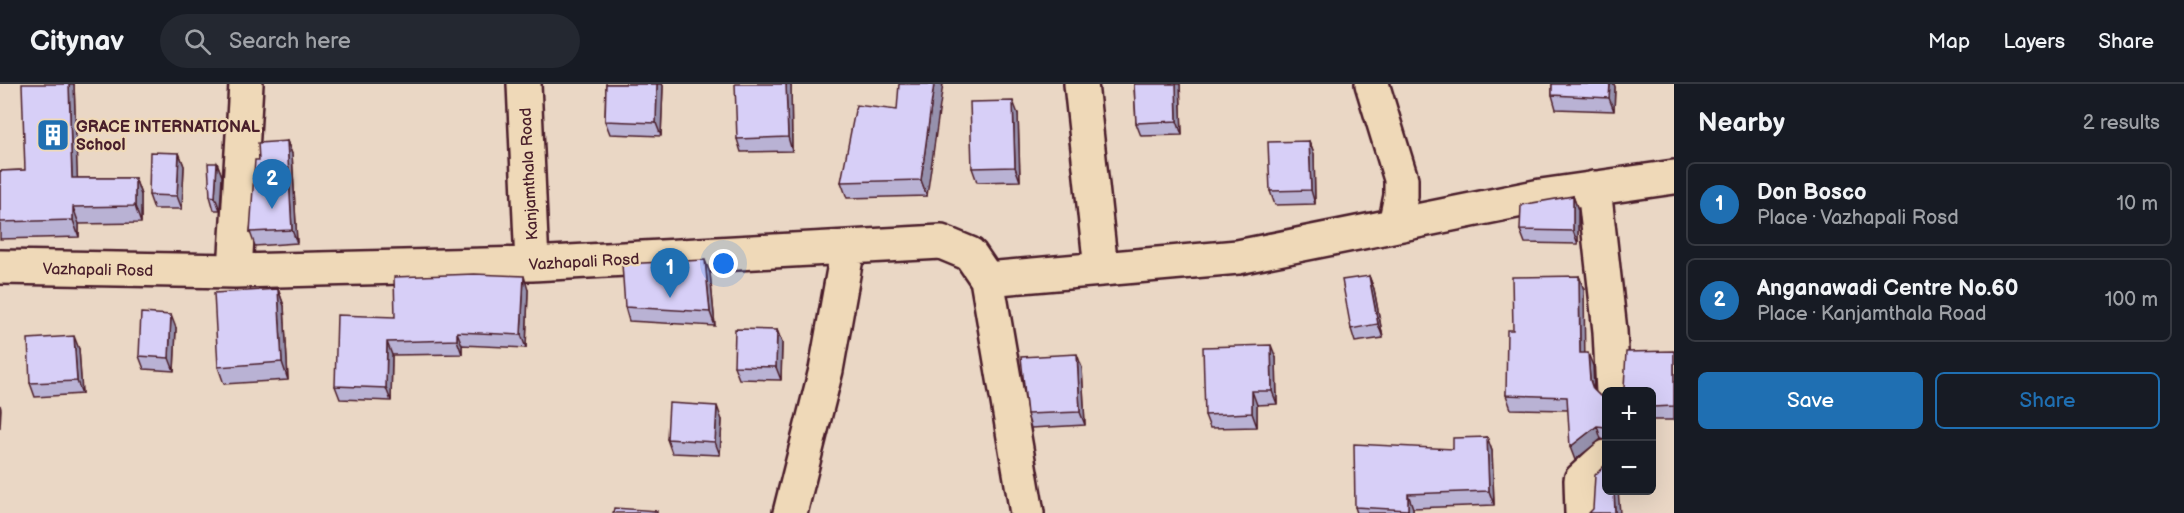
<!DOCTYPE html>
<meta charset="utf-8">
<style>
body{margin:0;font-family:"Balsamiq Sans",sans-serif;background:#242831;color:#f1f3f6}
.controls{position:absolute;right:18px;bottom:18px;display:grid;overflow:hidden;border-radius:9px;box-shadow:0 6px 24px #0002}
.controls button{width:54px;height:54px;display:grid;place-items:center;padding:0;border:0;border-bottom:2px solid #363941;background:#171b24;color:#f1f3f6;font:30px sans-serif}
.you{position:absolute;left:724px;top:180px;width:21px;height:21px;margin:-15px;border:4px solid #fff;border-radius:50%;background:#1a73e8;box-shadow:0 0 0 9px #1a73e833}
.badge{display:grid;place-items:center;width:39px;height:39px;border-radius:50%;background:#1f6fb2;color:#fff;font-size:20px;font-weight:700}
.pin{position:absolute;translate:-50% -50px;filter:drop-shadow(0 2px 3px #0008)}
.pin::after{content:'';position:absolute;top:32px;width:21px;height:18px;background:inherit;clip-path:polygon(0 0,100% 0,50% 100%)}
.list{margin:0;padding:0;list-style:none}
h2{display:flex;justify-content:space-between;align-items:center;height:78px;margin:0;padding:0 24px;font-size:26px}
h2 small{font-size:20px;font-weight:400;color:#9ea1a6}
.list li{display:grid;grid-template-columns:39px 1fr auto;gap:18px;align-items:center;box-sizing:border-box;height:84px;margin:0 12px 12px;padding:0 12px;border:2px solid #363941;border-radius:9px}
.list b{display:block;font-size:22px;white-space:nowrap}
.list p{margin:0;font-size:20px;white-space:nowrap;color:#9ea1a6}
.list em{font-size:20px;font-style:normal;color:#9ea1a6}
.actions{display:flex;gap:12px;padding:18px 24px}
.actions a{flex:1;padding:14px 0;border:2px solid #1f6fb2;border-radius:9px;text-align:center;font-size:21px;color:#1f6fb2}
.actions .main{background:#1f6fb2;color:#fff}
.icon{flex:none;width:33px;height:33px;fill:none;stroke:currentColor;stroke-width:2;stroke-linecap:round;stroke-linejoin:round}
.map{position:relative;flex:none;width:1674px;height:429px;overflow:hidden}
header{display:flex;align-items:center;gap:36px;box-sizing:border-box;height:84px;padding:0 30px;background:#171b24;border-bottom:2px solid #363941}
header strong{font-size:28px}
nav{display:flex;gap:33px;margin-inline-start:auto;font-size:21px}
.search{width:420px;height:54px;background:#242831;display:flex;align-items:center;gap:15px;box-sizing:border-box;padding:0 21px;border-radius:33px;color:#9ea1a6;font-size:22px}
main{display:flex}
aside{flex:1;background:#171b24}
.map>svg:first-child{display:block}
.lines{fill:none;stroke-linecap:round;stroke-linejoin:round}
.minor-casing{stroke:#4a1f2b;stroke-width:38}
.minor{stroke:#efd9b8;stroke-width:33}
.wall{fill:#b9b2d4;stroke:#4a1f2b;stroke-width:1.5}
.shaded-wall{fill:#9691ad;stroke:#4a1f2b;stroke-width:1.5}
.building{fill:#d7cff7;stroke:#4a1f2b;stroke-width:1.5}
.labels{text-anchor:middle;stroke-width:4.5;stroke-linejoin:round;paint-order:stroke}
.poi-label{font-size:16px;font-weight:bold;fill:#4a1f2b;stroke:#efd9b8;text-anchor:start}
.street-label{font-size:16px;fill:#4a1f2b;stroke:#efd9b8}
</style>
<header>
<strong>Citynav</strong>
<div class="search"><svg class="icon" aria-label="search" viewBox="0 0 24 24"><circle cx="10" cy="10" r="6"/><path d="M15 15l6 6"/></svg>Search here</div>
<nav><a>Map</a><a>Layers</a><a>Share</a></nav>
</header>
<main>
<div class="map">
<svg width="1674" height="429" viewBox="0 0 1674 429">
<rect width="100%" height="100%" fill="#ead7c5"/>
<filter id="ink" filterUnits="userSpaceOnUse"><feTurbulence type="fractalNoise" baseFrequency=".0167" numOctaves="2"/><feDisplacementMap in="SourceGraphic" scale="12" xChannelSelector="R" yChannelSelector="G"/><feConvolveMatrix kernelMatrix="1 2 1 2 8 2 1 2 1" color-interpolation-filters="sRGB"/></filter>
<g filter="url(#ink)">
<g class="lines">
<g class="minor-casing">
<path id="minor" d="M524,0L532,180
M1081,0L1101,185
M1372,0L1401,95V112L1395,141
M1594,104L1610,247L1613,308
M0,183L235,187L532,180L941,158L970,170L987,195L1027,429
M235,187L246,0
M987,195L1238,173L1541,112L1674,93
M790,429L826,286L848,163
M1582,429L1581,396L1606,373"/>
</g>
<use href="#minor" class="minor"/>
</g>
<path class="wall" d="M74,0L77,94H135L141,111V139L79,140V153L0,155V87L25,86Z
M606,0H662L663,2L661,52L610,50L605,37Z
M791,0L792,67L741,68L737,55Z
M1134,0H1180L1182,51L1141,52L1136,39Z
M1552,0H1614L1615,3L1614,27L1556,25L1552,11Z
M897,26L927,112L847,114L841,98Z
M1018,30L1020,97L977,98L972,84Z
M287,57L292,70L297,159L255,162L250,148L259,76Z
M1309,57L1314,70L1315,120L1275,121L1270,107Z
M179,69L184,82L182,125H154L149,111Z
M217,79L222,92L220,126H214L210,112Z
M1573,112L1578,126V160L1525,159L1520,146Z
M710,189L715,242L629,237L625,223Z
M1369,192L1374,205L1383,254L1355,258L1351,245Z
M1579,192L1584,206V269L1593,282L1594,307L1600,312L1606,313V356L1601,355L1575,376L1568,326L1511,325L1506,311L1513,246Z
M278,205L284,222L288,296L224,300L218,283Z
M528,206L526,264L462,261V270L392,271L391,317L340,315L335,302L395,233Z
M176,244L174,287L144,285L139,272Z
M777,246L782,259L781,296L739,295L734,282Z
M79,265L82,310L35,313L30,299Z
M1674,267V336H1652V308Z
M1276,274L1277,320L1257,321V343L1210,344L1205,331Z
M1082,284L1085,341L1031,344L1027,330Z
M722,336L720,371L672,369L667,355Z
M1487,353L1492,367L1494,421L1413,424V429H1357L1355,423L1453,365Z"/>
<path class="shaded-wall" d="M69,0H74L78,111L72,94Z
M657,0H662L663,2L661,52L656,39Z
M786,0H791L792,67L788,53Z
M934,0H943L927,112L921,96Z
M1176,0H1180L1182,51L1177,37Z
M1610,0H1614L1615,3L1614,27L1609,14Z
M1013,17L1018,30L1020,97L1015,83Z
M287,57L292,70L297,159L292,146Z
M1309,57L1314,70L1315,120L1311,106Z
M179,69L184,82L182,125L177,112Z
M217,79L222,92L220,126L215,113Z
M135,94L141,111V139L135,122Z
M1573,112L1578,126V160L1573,147Z
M73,123L79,140V153L73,136Z
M705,176L710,189L715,242L710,228Z
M524,192L528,206L526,264L521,251Z
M1369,192L1374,205L1383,254L1378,240Z
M1579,192L1584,206L1585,283L1580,269Z
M278,205L284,222L288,296L282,278Z
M171,231L176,244L174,287L169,274Z
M777,246L782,259L781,296L776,283Z
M457,248L462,261V270L457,256Z
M74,252L79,265L82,310L77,297Z
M387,258L392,271L391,317L386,304Z
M1271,261L1276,274L1277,320L1272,307Z
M1588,269L1593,282L1594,309L1590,296Z
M1077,270L1082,284L1085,341L1080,328Z
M1252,307L1257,321V343L1252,329Z
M0,321L1,325L0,344Z
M717,322L722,336L720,371L715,358Z
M1597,342L1601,355L1575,376L1570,363Z
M1487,353L1492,367L1494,421L1489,407Z
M1614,406H1618L1620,429H1615Z
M1408,410L1413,424V429H1409L1408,426Z"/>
<path class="building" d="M22,0H69L72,94H135V122L73,123V136L0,138V87L25,86Z
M606,0H657L656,39L605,37Z
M735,0H786L788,53L737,55Z
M899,0H934L921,96L841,98L856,21L897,26Z
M1134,0H1176L1177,37L1136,39Z
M1552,0H1610L1609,14L1552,11Z
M1013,17L1015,83L972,84L970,18Z
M287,57L292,146L250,148L255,76H259L258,59Z
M1309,57L1311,106L1270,107L1268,58Z
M150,68L179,69L177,112L149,111Z
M208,79H217L215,113L210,112Z
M1573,112V147L1520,146L1521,121Z
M705,176L710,228L625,223L622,180Z
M474,190L524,192L521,251L457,248V256L387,258L386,304L335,302L337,231L395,233L394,193Z
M1369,192L1378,240L1351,245L1342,196Z
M1579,192L1580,269H1588L1590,296L1593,305L1600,312L1606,313V343L1597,342L1570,363L1567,313L1506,311L1507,246H1513L1512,193Z
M278,205L282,278L218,283L214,209Z
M141,229L171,231L169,274L139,272Z
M735,245L777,246L776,283L734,282Z
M74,252L77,297L30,299L28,255Z
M1271,261L1272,307H1252V329L1205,331L1203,263Z
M1674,267V322L1652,323V308H1621L1624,304L1626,268Z
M1077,270L1080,328L1027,330L1021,273Z
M669,319L717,322L715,358L667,355Z
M1487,353L1489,407L1408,410V426L1355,423L1354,360L1453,365V354Z
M1606,380V406H1614L1615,429H1589L1593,425L1595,391Z
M614,424L657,427V429H613Z"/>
</g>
<defs>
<g id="building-square" transform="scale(1.725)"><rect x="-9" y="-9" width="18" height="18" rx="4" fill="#1f6fb2" stroke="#efd9b8"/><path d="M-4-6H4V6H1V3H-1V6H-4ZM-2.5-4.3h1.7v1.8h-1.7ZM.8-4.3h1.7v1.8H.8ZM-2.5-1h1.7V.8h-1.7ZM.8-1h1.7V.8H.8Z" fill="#fff"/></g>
</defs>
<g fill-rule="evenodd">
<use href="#building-square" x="53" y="51"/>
</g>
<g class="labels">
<g class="poi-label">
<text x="76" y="48">GRACE INTERNATIONAL<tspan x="76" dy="18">School</tspan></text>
</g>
<g class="street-label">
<text transform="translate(528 90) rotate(-93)" y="6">Kanjamthala Road</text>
<text transform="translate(584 177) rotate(-3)" y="6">Vazhapali Rosd</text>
<text transform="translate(98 185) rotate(1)" y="6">Vazhapali Rosd</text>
</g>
</g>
</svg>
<div class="controls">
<button>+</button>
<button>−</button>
</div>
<div class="you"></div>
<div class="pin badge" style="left:670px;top:214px">1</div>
<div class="pin badge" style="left:272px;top:125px">2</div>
</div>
<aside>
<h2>Nearby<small>2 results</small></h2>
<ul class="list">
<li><span class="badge">1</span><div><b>Don Bosco</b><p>Place · Vazhapali Rosd</p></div><em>10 m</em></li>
<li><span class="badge">2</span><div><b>Anganawadi Centre No.60</b><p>Place · Kanjamthala Road</p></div><em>100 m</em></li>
</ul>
<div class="actions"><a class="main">Save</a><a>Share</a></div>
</aside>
</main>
